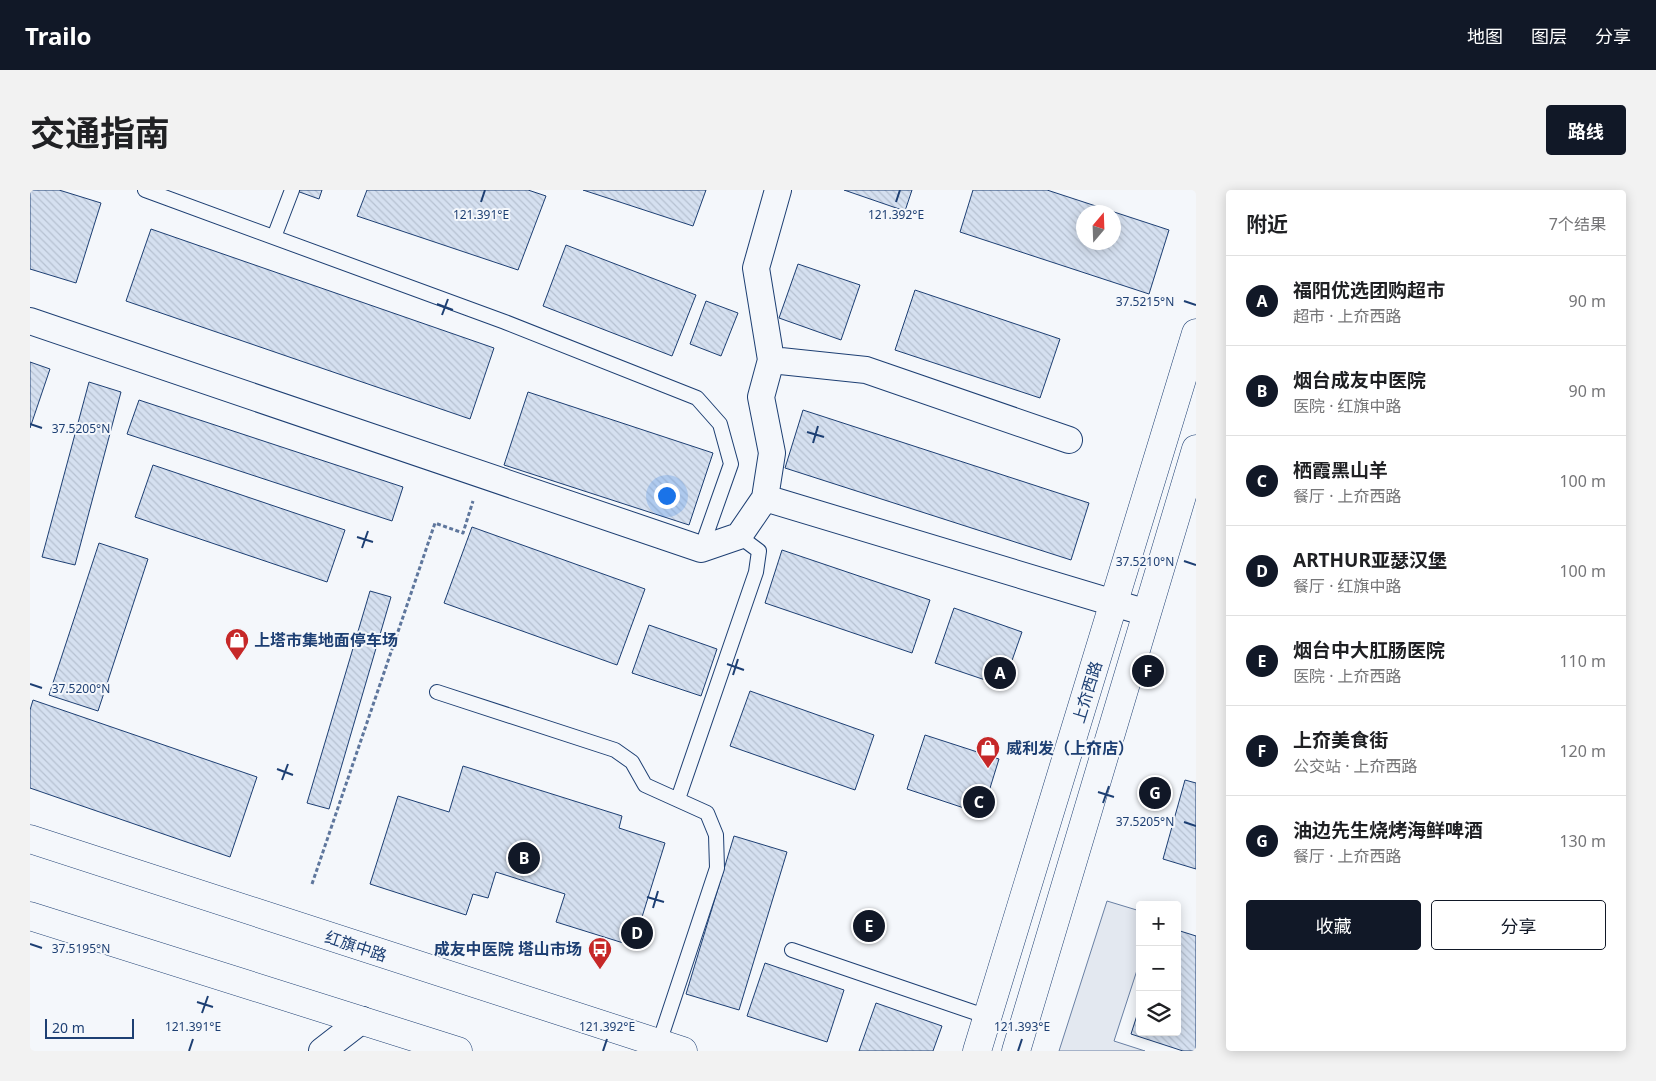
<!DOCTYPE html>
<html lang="zh">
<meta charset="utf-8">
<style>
body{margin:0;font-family:"Noto Sans","Noto Sans SC",sans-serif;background:#f2f2f2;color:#202124}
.controls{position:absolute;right:15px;bottom:15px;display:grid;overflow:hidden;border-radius:5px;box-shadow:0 2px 12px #0003}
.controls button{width:45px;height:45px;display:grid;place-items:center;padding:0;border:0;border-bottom:1px solid #e0e0e0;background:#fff;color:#202124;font:25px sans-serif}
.compass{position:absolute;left:1046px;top:15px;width:45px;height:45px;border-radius:50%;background:#fff;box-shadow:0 2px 12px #0003;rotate:19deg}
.scale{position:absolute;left:15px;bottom:12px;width:89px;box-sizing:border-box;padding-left:5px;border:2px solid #1d3f73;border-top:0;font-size:14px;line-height:18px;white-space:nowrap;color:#1d3f73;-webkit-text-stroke:4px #f4f7fb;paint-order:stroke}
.you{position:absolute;left:636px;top:305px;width:18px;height:18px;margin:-12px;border:4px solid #fff;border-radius:50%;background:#1a73e8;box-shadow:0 0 0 8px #1a73e833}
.badge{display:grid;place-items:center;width:32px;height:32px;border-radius:50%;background:#111827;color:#fff;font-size:16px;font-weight:700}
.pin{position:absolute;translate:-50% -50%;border:2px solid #fff;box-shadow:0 1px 5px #0006}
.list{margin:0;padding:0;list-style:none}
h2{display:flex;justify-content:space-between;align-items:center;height:65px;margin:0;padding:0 20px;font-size:21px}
h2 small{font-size:16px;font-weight:400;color:#757577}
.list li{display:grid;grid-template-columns:32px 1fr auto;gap:15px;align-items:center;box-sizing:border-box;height:90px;padding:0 20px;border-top:1px solid #e0e0e0}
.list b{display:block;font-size:19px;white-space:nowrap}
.list p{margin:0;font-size:16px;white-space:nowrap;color:#757577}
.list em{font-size:16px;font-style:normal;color:#757577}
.actions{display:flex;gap:10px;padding:15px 20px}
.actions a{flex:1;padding:11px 0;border:1px solid #111827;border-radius:5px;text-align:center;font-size:18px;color:#111827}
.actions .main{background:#111827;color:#fff}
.icon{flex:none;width:28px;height:28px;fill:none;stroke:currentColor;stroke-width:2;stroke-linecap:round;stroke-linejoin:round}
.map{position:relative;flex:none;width:1166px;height:861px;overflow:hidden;border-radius:5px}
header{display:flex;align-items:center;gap:30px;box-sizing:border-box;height:70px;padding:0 25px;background:#111827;color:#fff}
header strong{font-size:24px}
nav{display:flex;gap:28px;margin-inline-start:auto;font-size:18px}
.intro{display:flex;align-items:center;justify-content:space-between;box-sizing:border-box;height:120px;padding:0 30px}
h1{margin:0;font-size:35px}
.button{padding:12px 22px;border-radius:5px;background:#111827;color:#fff;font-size:18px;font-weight:700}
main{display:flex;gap:30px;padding:0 30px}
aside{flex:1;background:#fff;border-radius:5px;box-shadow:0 2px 12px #0003}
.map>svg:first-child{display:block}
.parking{fill:#e3e8f0;stroke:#687fa3}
.building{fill:url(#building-back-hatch);stroke:#1d3f73;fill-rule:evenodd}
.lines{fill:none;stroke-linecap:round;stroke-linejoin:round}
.service-casing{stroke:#1d3f73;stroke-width:16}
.minor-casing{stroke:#1d3f73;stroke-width:28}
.tertiary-casing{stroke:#1d3f73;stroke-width:29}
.primary-casing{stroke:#1d3f73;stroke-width:29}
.path{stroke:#5e769c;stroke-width:3;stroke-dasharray:4 2.5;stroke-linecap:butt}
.service{stroke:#f4f7fb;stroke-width:14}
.minor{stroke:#f4f7fb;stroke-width:26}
.tertiary{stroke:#f4f7fb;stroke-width:28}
.primary{stroke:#f4f7fb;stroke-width:28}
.ticks{fill:none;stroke:#1d3f73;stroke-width:2}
.labels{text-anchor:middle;stroke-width:4;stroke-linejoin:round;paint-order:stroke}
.poi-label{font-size:16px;font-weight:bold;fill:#1d3f73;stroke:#f4f7fb;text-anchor:start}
.street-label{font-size:16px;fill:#1d3f73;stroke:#f4f7fb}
.ticks-label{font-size:12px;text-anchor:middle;fill:#1d3f73;stroke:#f4f7fb;stroke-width:4;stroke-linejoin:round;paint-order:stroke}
</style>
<header>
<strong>Trailo</strong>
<nav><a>地图</a><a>图层</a><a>分享</a></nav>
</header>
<div class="intro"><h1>交通指南</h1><a class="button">路线</a></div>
<main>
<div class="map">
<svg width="1166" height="861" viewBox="0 0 1166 861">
<defs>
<pattern id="building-back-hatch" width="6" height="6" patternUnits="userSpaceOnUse" patternTransform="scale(1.25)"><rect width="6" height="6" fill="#d5e0f0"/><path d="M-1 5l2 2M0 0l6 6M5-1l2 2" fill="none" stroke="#b6c1d1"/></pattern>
</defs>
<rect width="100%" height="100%" fill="#f4f7fb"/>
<path class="parking" d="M1077,711L1110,721V771L1084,851L1115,861H1029Z"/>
<path class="building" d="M0,0H29L71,13L46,93L0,79Z
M264,0H292L289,9Z
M337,0H498L516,6L488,80L327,26Z
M553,0H676L663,36Z
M814,0H882L875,21Z
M943,0H1017L1139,40L1119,104L930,42ZM1054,22H1084V52H1054Z
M121,39L464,158L440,229L96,111Z
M536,55L666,105L642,166L513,116Z
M768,74L830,95L811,150L749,128Z
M885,100L1030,149L1010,208L865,160Z
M676,111L708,123L691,166L660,154Z
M0,172L20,179L0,238Z
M59,192L91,202L45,375L12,367Z
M498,202L683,263L659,335L474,275Z
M109,210L373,297L362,331L97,244Z
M773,220L1059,313L1041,370L755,278Z
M123,275L315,340L297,392L105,327Z
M442,337L615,399L587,475L414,413Z
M69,353L118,369L68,521L19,505Z
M752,360L900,410L882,463L735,413Z
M340,401L361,407L299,619L277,613Z
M924,418L992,442L973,496L905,473Z
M619,435L687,459L671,506L602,483Z
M720,501L844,545L825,600L700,556Z
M3,510L227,587L200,667L0,598V520Z
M895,545L969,569L952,624L877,599Z
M433,576L592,626L589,638L635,653L603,756L526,732L535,704L466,682L458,708L443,704L436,725L340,694L368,606L419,622Z
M1155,590L1166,593V679L1133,669Z
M704,646L757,662L709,820L656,804Z
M1147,740L1166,746V861H1153L1101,844L1110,816V842H1147Z
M735,773L814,800L797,852L717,826Z
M846,813L912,836L903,861H829Z"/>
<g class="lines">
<g class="service-casing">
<path id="service" d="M115,0L475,132L667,208L690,234L701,274L671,359
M244,47L262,0
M407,502L585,560L602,572L615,595L677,623L686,645L687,678L629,853
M648,609L726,382L729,361L709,346
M762,760L958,827"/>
</g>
<g class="minor-casing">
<path id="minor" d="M0,131L671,359L709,346L735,308L742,263L731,207L741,170L726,78L748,0
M741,170L836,180L1039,250
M735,308L1117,423
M292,861L332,830"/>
</g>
<g class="tertiary-casing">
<path id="tertiary" d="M947,861L1166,143
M986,861L1166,259"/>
</g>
<g class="primary-casing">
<path id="primary" d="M0,649L653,861
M0,726L428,861"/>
</g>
<path class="path" d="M282,694L405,333L433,343L443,311"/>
<use href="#service" class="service"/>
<use href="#minor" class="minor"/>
<use href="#tertiary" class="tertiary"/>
<use href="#primary" class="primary"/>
</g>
<path class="ticks" d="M451,12L455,0M866,12L870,0M1154,111L1166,115M407,114L423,120M412,125L418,109M0,234L12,238M777,242L794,247M783,253L788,236M327,347L343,352M332,358L338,341M1154,371L1166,375M697,474L714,480M703,485L708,469M0,494L12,498M247,579L263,585M252,590L258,574M1068,602L1084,607M1073,613L1079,596M1154,632L1166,636M617,707L634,712M623,718L628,701M0,754L12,758M167,812L183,817M172,823L178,806M159,861L163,849M573,861L577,849M988,861L992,849"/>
<defs>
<g id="shop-pin" transform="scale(1.25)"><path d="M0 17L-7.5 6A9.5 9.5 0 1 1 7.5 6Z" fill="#c62828" stroke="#f4f7fb"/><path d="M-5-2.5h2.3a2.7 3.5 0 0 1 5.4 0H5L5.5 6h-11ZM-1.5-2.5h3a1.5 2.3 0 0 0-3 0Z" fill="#fff"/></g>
<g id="bus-pin" transform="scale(1.25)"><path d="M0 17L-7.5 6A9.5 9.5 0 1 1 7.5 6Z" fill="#c62828" stroke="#f4f7fb"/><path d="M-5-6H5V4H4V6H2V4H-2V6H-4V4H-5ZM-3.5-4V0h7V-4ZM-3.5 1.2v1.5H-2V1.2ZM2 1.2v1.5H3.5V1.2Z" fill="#fff"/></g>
</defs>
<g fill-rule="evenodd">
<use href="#shop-pin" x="207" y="450"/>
<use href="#shop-pin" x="958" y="558"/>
<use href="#bus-pin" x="570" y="759"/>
</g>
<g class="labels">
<g class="poi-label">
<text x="224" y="456">上塔市集地面停车场</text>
<text x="976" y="564">威利发（上夼店）</text>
<text x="552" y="765" text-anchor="end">成友中医院 塔山市场</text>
</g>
<g class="street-label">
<text transform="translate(1057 502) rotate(-73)" y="6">上夼西路</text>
<text transform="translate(326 756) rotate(18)" y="6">红旗中路</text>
</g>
</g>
<g class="ticks-label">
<text x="451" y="29">121.391°E</text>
<text x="866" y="29">121.392°E</text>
<text x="1115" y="116">37.5215°N</text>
<text x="51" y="243">37.5205°N</text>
<text x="1115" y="376">37.5210°N</text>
<text x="51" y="503">37.5200°N</text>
<text x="1115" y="636">37.5205°N</text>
<text x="51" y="763">37.5195°N</text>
<text x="163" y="841">121.391°E</text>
<text x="577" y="841">121.392°E</text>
<text x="992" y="841">121.393°E</text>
</g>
</svg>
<div class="controls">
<button>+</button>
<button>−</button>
<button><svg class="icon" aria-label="layers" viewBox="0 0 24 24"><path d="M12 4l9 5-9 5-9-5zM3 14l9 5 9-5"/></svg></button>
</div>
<svg class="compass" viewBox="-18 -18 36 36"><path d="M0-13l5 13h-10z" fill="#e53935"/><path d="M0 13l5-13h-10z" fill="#757577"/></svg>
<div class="scale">20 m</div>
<div class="you"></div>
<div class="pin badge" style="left:970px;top:483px">A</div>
<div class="pin badge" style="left:494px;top:668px">B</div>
<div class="pin badge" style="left:949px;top:612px">C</div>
<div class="pin badge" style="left:607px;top:743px">D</div>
<div class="pin badge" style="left:839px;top:736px">E</div>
<div class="pin badge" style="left:1118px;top:481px">F</div>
<div class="pin badge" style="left:1125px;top:603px">G</div>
</div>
<aside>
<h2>附近<small>7个结果</small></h2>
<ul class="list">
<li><span class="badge">A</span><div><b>福阳优选团购超市</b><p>超市 · 上夼西路</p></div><em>90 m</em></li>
<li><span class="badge">B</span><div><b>烟台成友中医院</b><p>医院 · 红旗中路</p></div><em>90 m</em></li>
<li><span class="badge">C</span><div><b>栖霞黑山羊</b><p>餐厅 · 上夼西路</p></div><em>100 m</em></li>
<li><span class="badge">D</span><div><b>ARTHUR亚瑟汉堡</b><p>餐厅 · 红旗中路</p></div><em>100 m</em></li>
<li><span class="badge">E</span><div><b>烟台中大肛肠医院</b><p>医院 · 上夼西路</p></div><em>110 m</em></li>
<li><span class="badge">F</span><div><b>上夼美食街</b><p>公交站 · 上夼西路</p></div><em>120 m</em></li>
<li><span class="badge">G</span><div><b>油边先生烧烤海鲜啤酒</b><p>餐厅 · 上夼西路</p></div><em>130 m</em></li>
</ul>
<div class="actions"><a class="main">收藏</a><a>分享</a></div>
</aside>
</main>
